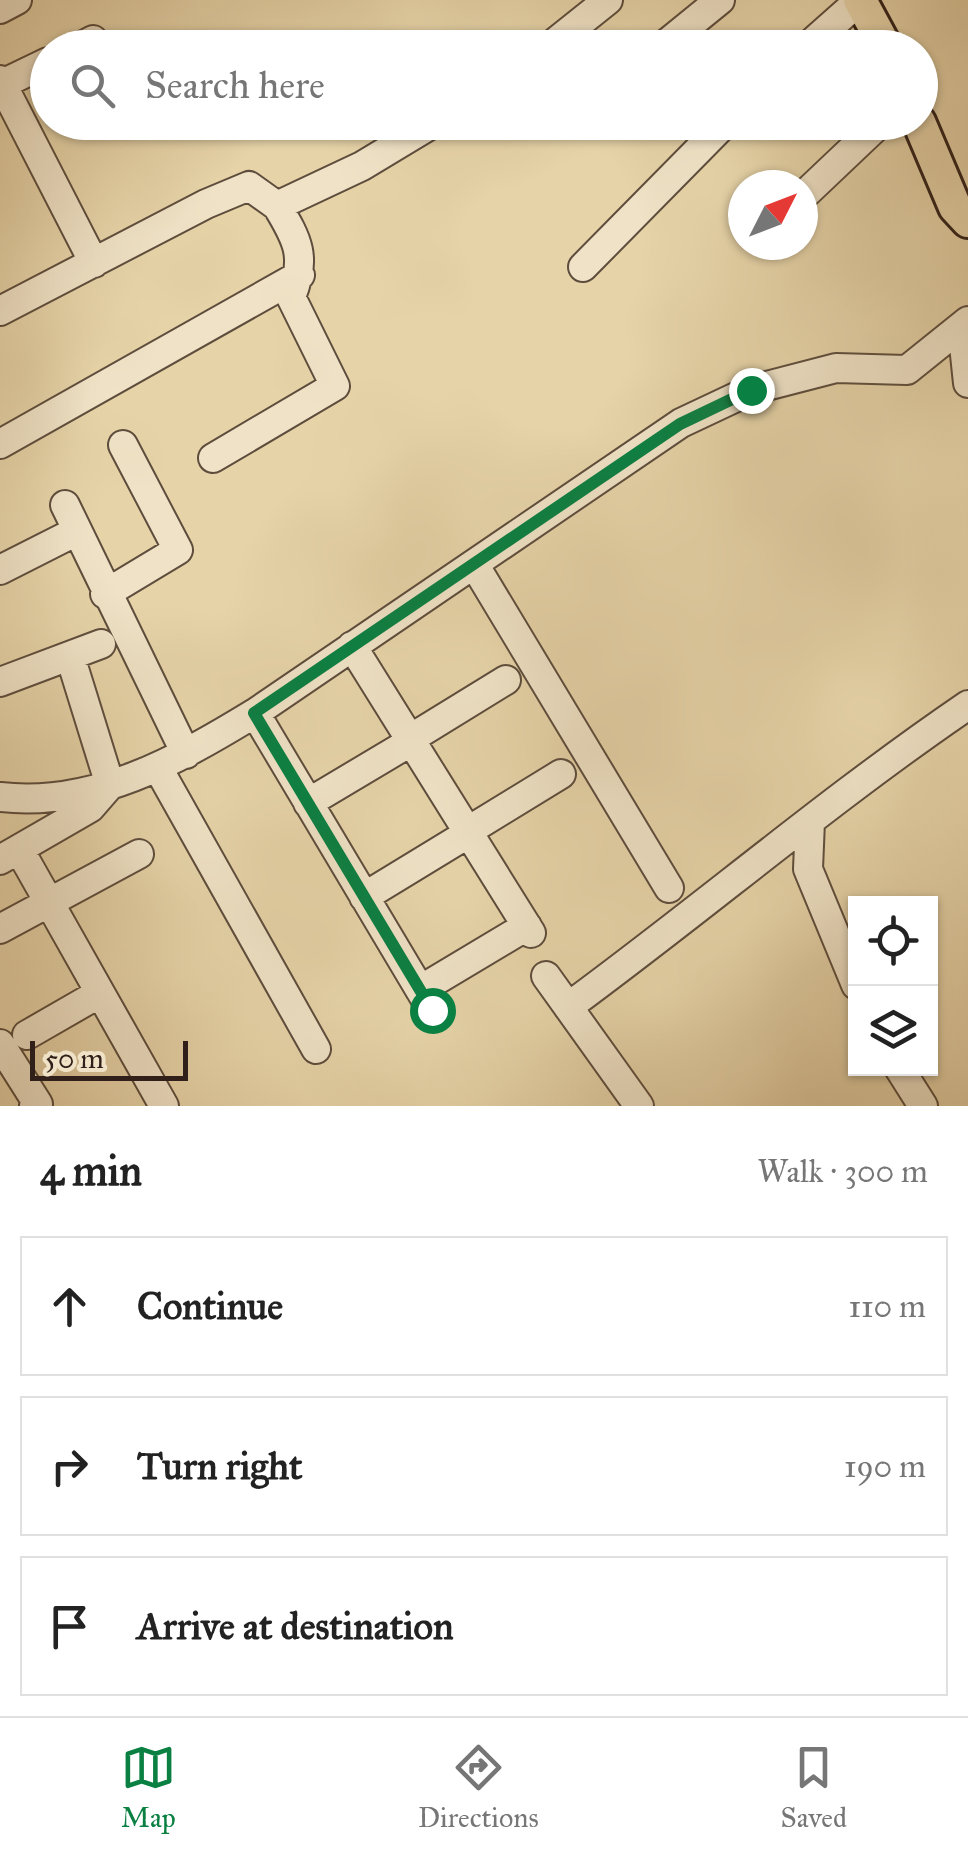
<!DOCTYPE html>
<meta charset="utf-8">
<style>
body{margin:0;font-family:"IM FELL Great Primer",serif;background:#f6f6f6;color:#222}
.controls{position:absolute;right:30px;bottom:30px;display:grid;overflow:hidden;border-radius:0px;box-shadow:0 2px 8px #0004}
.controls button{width:90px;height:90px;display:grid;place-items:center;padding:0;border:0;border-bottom:2px solid #e0e0e0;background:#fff;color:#222;font:50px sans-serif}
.compass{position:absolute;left:728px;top:170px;width:90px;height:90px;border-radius:50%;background:#fff;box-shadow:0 2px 8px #0004;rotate:48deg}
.scale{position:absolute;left:30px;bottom:25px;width:158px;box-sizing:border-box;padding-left:10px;border:5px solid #312019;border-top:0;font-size:28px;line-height:35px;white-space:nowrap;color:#312019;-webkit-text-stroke:8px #efe2c6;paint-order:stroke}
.stop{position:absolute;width:30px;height:30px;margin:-22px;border:8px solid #0b8043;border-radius:50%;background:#fff}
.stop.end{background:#0b8043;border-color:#fff;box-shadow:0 2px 10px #0008}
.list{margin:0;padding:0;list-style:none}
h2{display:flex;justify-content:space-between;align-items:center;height:130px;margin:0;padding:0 40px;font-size:42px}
h2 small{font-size:32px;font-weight:400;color:#767676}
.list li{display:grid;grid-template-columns:65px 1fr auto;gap:30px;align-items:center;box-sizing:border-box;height:140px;margin:0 20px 20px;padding:0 20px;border:2px solid #e0e0e0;border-radius:0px}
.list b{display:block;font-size:38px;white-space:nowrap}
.list em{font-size:32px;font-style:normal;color:#767676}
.icon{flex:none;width:55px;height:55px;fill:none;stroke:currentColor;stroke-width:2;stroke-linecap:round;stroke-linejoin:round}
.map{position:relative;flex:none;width:968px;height:1106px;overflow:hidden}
.search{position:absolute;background:#fff;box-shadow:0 2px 8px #0004;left:30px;right:30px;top:30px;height:110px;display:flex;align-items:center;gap:25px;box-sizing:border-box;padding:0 35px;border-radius:55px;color:#767676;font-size:38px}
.sheet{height:610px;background:#fff}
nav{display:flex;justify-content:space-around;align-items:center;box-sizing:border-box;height:140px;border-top:2px solid #e0e0e0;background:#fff;font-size:28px;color:#767676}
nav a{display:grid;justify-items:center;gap:5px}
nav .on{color:#0b8043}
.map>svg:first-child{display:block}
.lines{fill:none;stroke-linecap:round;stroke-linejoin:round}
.minor-casing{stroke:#5e4d3d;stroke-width:32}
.major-casing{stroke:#312019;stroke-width:38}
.minor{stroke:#efe2c6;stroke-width:28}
.major{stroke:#e6d3a8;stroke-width:32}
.route{stroke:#0b8043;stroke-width:12}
</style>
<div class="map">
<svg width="968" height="1106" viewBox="0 0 968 1106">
<rect width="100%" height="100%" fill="#e6d3a8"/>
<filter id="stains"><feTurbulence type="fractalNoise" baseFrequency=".002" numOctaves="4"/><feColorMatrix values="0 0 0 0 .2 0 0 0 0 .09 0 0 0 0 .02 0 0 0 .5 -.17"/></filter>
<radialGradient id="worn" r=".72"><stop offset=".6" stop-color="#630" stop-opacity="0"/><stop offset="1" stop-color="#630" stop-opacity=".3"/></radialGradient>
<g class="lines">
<g class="minor-casing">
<path id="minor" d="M0,9L17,0
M78,48L93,40
M548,48L608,0
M661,48L720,0
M806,48L860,0
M0,80L94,263
M0,85L48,62
M803,196L881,122
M583,267L726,122
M0,311L206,204L249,186L277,206L362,166L435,122
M962,326L968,383
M0,444L300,275
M213,458L335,386L291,297C307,258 298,240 277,206
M65,505L186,754
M474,564L669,888
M0,570L77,531
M105,594L178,550L123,445
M352,646L531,933
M0,682L101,644
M255,713L432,1010
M410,739L506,680
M158,768L316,1049
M0,797C93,808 178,760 255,713L681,423L751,390L836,368L907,370L968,321
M308,803L412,741
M810,821L808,869L856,985
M468,831L561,774
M19,849L164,1106
M0,860L90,808L110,785L70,656
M364,897L469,833
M0,929L139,854
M546,976L639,1106
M420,990L527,926
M568,1007C703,908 830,799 968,705
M27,1035L100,993
M0,1044L38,1104L34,1106
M899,1068L923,1106"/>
</g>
<g class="major-casing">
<path id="major" d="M860,0L886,48
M919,122L955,207L968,221"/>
</g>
<use href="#minor" class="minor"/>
<use href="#major" class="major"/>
</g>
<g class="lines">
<path class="route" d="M432,1010L254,713L680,424L751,390"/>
</g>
<rect width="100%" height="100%" filter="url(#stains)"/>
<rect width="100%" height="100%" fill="url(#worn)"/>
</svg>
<div class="controls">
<button><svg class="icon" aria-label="locate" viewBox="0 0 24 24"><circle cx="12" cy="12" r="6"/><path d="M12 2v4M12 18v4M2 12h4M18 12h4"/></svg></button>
<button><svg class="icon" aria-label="layers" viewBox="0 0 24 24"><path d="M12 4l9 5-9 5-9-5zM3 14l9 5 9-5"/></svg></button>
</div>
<svg class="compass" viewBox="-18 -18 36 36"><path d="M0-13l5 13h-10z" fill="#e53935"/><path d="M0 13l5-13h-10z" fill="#767676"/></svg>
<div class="scale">50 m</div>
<div class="stop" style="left:432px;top:1010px"></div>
<div class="stop end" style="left:751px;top:390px"></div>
<div class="search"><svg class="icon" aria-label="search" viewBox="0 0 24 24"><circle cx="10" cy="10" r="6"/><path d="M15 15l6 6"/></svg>Search here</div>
</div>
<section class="sheet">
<h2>4 min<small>Walk · 300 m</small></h2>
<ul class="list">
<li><svg class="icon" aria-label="ahead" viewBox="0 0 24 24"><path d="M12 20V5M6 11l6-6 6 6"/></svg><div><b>Continue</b></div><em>110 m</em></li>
<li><svg class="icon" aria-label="right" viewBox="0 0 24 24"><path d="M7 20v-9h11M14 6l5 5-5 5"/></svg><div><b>Turn right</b></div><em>190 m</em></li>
<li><svg class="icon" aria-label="arrive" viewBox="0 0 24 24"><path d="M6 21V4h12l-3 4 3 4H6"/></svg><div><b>Arrive at destination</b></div></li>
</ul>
</section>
<nav>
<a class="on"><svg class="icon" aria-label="map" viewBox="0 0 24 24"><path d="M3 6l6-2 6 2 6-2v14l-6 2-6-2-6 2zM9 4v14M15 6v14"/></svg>Map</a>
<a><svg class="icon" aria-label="directions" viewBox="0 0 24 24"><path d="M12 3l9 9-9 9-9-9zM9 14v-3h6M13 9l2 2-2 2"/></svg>Directions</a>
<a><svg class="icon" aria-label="saved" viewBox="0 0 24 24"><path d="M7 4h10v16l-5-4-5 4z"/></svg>Saved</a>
</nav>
